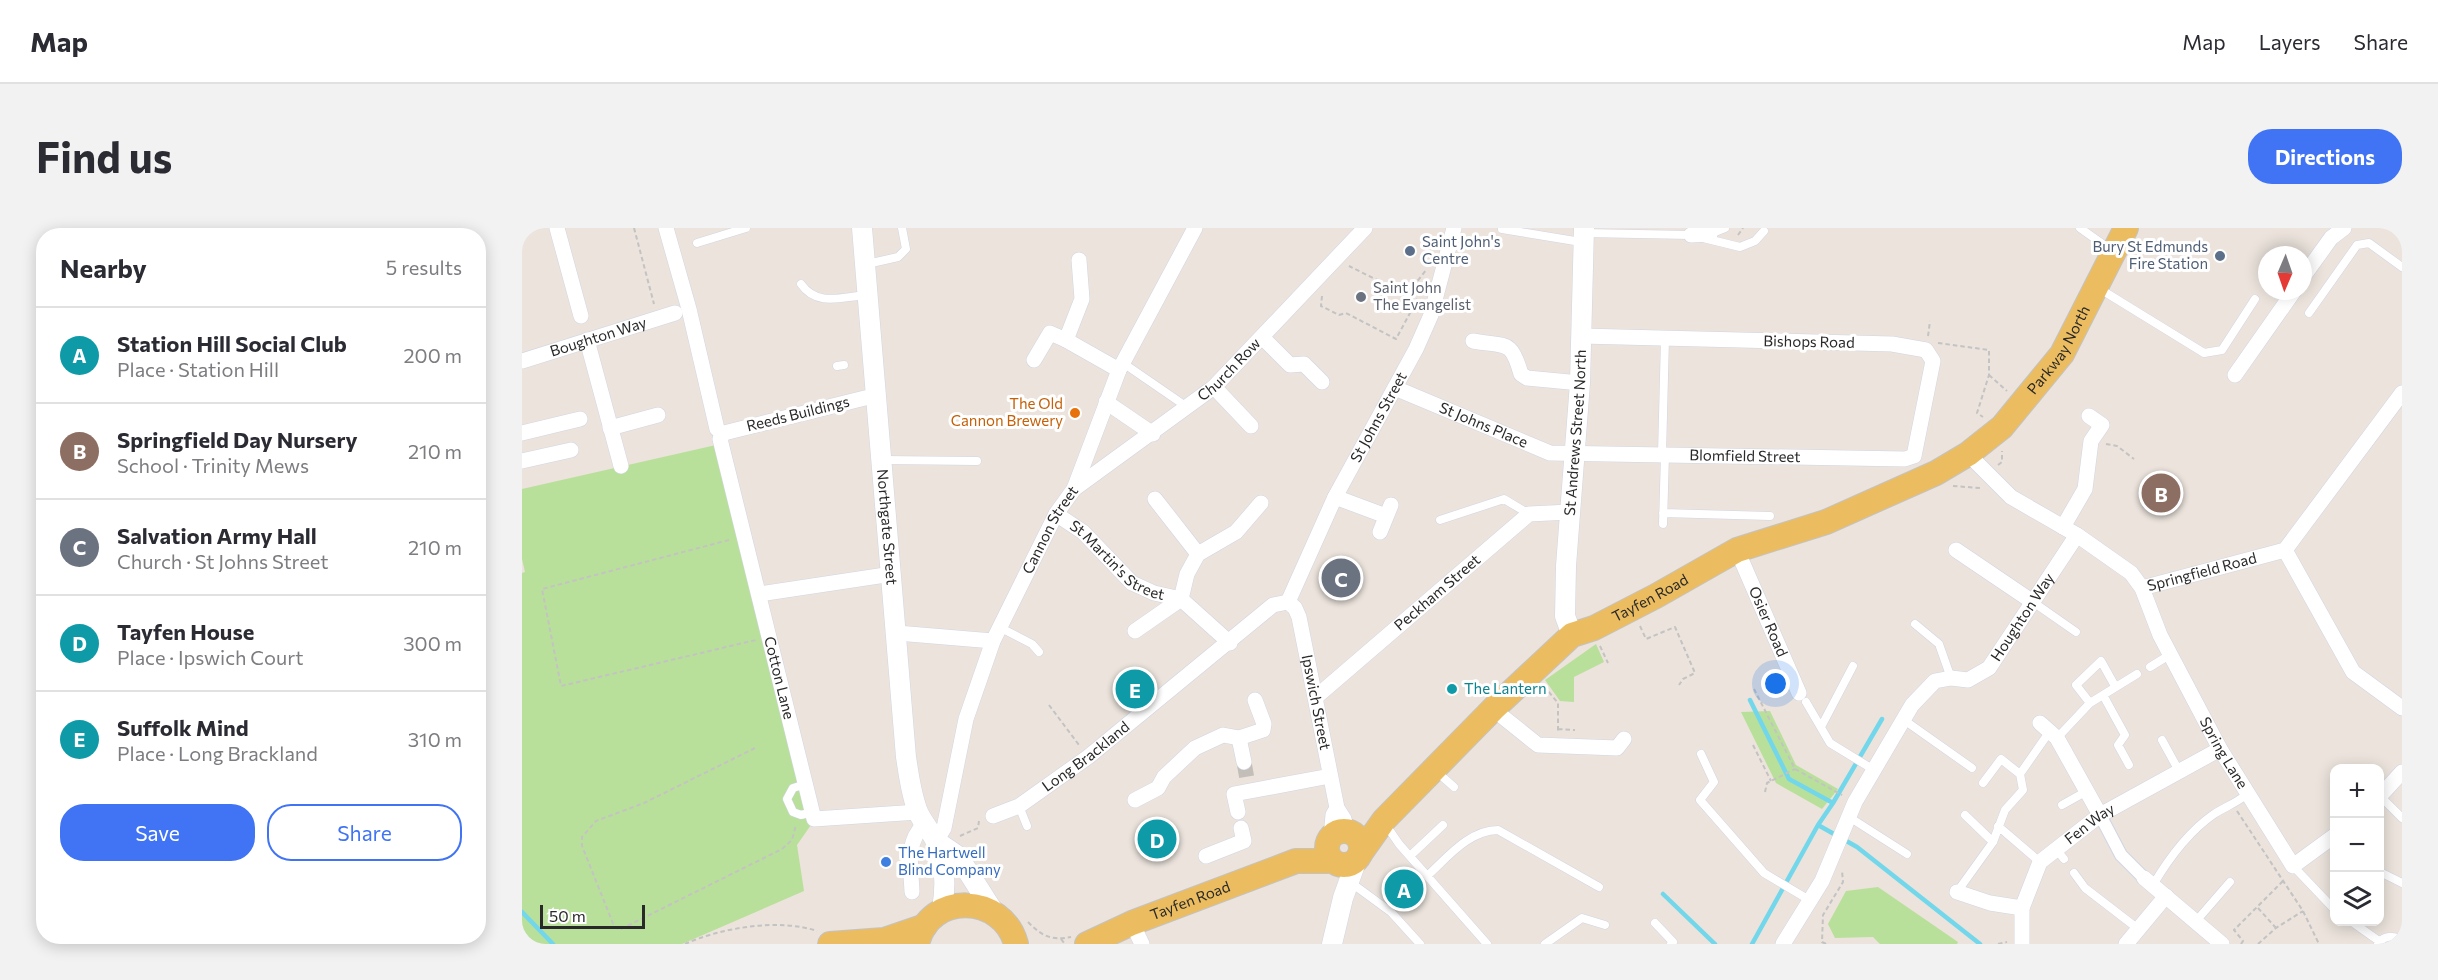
<!DOCTYPE html>
<meta charset="utf-8">
<style>
body{margin:0;font-family:Commissioner,sans-serif;background:#f2f2f3;color:#2b2b33}
.controls{position:absolute;right:18px;bottom:18px;display:grid;overflow:hidden;border-radius:12px;box-shadow:0 3px 15px #0003}
.controls button{width:54px;height:54px;display:grid;place-items:center;padding:0;border:0;border-bottom:2px solid #e1e1e2;background:#fff;color:#2b2b33;font:30px sans-serif}
.compass{position:absolute;left:1736px;top:18px;width:54px;height:54px;border-radius:50%;background:#fff;box-shadow:0 3px 15px #0003;rotate:182deg}
.scale{position:absolute;left:18px;bottom:15px;width:105px;box-sizing:border-box;padding-left:6px;border:3px solid #292929;border-top:0;font-size:16px;line-height:21px;white-space:nowrap;color:#292929;-webkit-text-stroke:4px #fff;paint-order:stroke}
.you{position:absolute;left:1254px;top:456px;width:21px;height:21px;margin:-15px;border:4px solid #fff;border-radius:50%;background:#1a73e8;box-shadow:0 0 0 9px #1a73e833}
.badge{display:grid;place-items:center;width:39px;height:39px;border-radius:50%;background:#4074f4;color:#fff;font-size:20px;font-weight:700}
.pin{position:absolute;translate:-50% -50%;border:3px solid #fff;box-shadow:0 2px 6px #0006}
.list{margin:0;padding:0;list-style:none}
h2{display:flex;justify-content:space-between;align-items:center;height:78px;margin:0;padding:0 24px;font-size:26px}
h2 small{font-size:20px;font-weight:400;color:#7c7c81}
.list li{display:grid;grid-template-columns:39px 1fr auto;gap:18px;align-items:center;box-sizing:border-box;height:96px;padding:0 24px;border-top:2px solid #e1e1e2}
.list b{display:block;font-size:22px;white-space:nowrap}
.list p{margin:0;font-size:20px;white-space:nowrap;color:#7c7c81}
.list em{font-size:20px;font-style:normal;color:#7c7c81}
.actions{display:flex;gap:12px;padding:18px 24px}
.actions a{flex:1;padding:14px 0;border:2px solid #4074f4;border-radius:24px;text-align:center;font-size:21px;color:#4074f4}
.actions .main{background:#4074f4;color:#fff}
.icon{flex:none;width:33px;height:33px;fill:none;stroke:currentColor;stroke-width:2;stroke-linecap:round;stroke-linejoin:round}
.map{position:relative;flex:none;width:1880px;height:716px;overflow:hidden;border-radius:24px}
header{display:flex;align-items:center;gap:36px;box-sizing:border-box;height:84px;padding:0 30px;background:#fff;border-bottom:2px solid #e1e1e2}
header strong{font-size:28px}
nav{display:flex;gap:33px;margin-inline-start:auto;font-size:21px}
.intro{display:flex;align-items:center;justify-content:space-between;box-sizing:border-box;height:144px;padding:0 36px}
h1{margin:0;font-size:42px}
.button{padding:15px 27px;border-radius:24px;background:#4074f4;color:#fff;font-size:21px;font-weight:700}
main{display:flex;gap:36px;padding:0 36px}
aside{flex:1;background:#fff;border-radius:24px;box-shadow:0 3px 15px #0003}
.map>svg:first-child{display:block}
.green{fill:#b9e09a}
.lines{fill:none;stroke-linecap:round;stroke-linejoin:round}
.stream{stroke:#72d7ea;stroke-width:4.5}
.minor-tunnel{stroke:#c4beb8;stroke-width:15;stroke-dasharray:15 8;stroke-linecap:butt}
.service-casing{stroke:#d1d6e2;stroke-width:9}
.pedestrian-casing{stroke:#d1d6e2;stroke-width:14}
.minor-casing{stroke:#d1d6e2;stroke-width:16}
.tertiary-casing{stroke:#d1d6e2;stroke-width:21}
.primary-casing{stroke:#c3c3c3;stroke-width:26}
.path{stroke:#c3c3c3;stroke-width:2;stroke-dasharray:4.5 3;stroke-linecap:butt}
.service{stroke:#fff;stroke-width:8}
.pedestrian{stroke:#fff;stroke-width:12}
.minor{stroke:#fff;stroke-width:15}
.tertiary{stroke:#fff;stroke-width:20}
.primary{stroke:#ecbd60;stroke-width:24}
.service-dot{fill:#5c6f8a;stroke:#fff;stroke-width:2}
.worship-dot{fill:#6b7280;stroke:#fff;stroke-width:2}
.food-dot{fill:#e8710a;stroke:#fff;stroke-width:2}
.culture-dot{fill:#0f9aa8;stroke:#fff;stroke-width:2}
.shop-dot{fill:#3f7fe0;stroke:#fff;stroke-width:2}
.labels{text-anchor:middle;stroke-width:6;stroke-linejoin:round;paint-order:stroke}
.service-label{font-size:15px;fill:#4e5e75;stroke:#fff;text-anchor:start}
.worship-label{font-size:15px;fill:#5b616d;stroke:#fff;text-anchor:start}
.street-label{font-size:15px;fill:#292929;stroke:#fff}
.food-label{font-size:15px;fill:#c56008;stroke:#fff;text-anchor:end}
.culture-label{font-size:15px;fill:#0d838f;stroke:#fff;text-anchor:start}
.shop-label{font-size:15px;fill:#366cbe;stroke:#fff;text-anchor:start}
</style>
<header>
<strong>Map</strong>
<nav><a>Map</a><a>Layers</a><a>Share</a></nav>
</header>
<div class="intro"><h1>Find us</h1><a class="button">Directions</a></div>
<main>
<aside>
<h2>Nearby<small>5 results</small></h2>
<ul class="list">
<li><span class="badge" style="background:#0f9aa8">A</span><div><b>Station Hill Social Club</b><p>Place · Station Hill</p></div><em>200 m</em></li>
<li><span class="badge" style="background:#8d6e63">B</span><div><b>Springfield Day Nursery</b><p>School · Trinity Mews</p></div><em>210 m</em></li>
<li><span class="badge" style="background:#6b7280">C</span><div><b>Salvation Army Hall</b><p>Church · St Johns Street</p></div><em>210 m</em></li>
<li><span class="badge" style="background:#0f9aa8">D</span><div><b>Tayfen House</b><p>Place · Ipswich Court</p></div><em>300 m</em></li>
<li><span class="badge" style="background:#0f9aa8">E</span><div><b>Suffolk Mind</b><p>Place · Long Brackland</p></div><em>310 m</em></li>
</ul>
<div class="actions"><a class="main">Save</a><a>Share</a></div>
</aside>
<div class="map">
<svg width="1880" height="716" viewBox="0 0 1880 716">
<rect width="100%" height="100%" fill="#ebe3dc"/>
<path class="green" d="M194,217L291,594L275,617L282,663L160,716H0V345L3,344L0,331V261Z
M1074,416L1082,434L1052,449V474L1038,473L1023,452Z
M1248,483L1274,537L1316,561L1300,581L1254,555L1219,484Z
M1356,659L1436,714L1435,716H1358L1351,709L1313,710L1306,696L1324,663Z"/>
<g class="lines">
<path class="stream" d="M1228,472L1267,551L1311,575L1296,597L1335,619L1458,716
M1311,575L1360,491
M1141,666L1193,716
M0,684L31,716
M1230,716L1296,597"/>
<path class="minor-tunnel" d="M722,534L725,551"/>
<g class="service-casing">
<path id="service" d="M1558,0L1589,22
M980,1L1059,14
M1062,5L1169,7L1218,19L1233,13L1242,3
M1188,6L1203,0
M175,15L224,0
M345,36L376,29L384,21L380,0
M279,56C295,79 319,69 345,67
M1578,61L1682,125L1700,122L1733,71
M1787,85L1835,17L1847,15L1880,39
M601,135L665,179
M315,138L322,137
M1140,226L1143,110
M361,232L455,233
M1141,285L1248,288
M918,292L982,271L1007,286
M1141,296L1143,226
M1511,374L1554,404
M1393,396L1417,416L1429,450
M477,399L510,416L517,424
M1628,439L1649,426
M1581,467L1603,507L1596,517L1607,537
M1284,474L1308,515L1352,542
M1568,475L1615,446
M1382,492L1450,540
M1299,499L1331,438
M1535,510L1568,475L1554,457L1579,433L1593,458
M1640,512L1657,543
M1179,526L1192,554L1178,572L1242,645L1289,673
M915,544L932,559
M1498,546L1528,503
M284,556L271,560L265,571L271,584L279,587L291,584
M1858,568L1880,590
M1540,577L1565,563
M497,578L505,598
M1443,587L1471,614
M1327,589L1385,626
M864,597L877,616L965,716
M1476,598L1518,634
M1534,621L1542,631
M888,628L921,597
M1771,638L1812,681
M1858,644L1880,655
M1552,645L1563,660L1615,700
M905,648C925,630 947,602 976,602L1077,659
M828,654L869,684L898,716
M1631,657C1647,630 1666,604 1692,586C1703,579 1714,575 1724,567
M1435,664L1471,614L1483,582L1501,562L1498,546L1479,531L1461,555
M1675,692L1708,654
M1830,694L1857,713
M1133,695L1151,714L1149,716
M1023,716L1060,690L1083,697
M1856,716C1862,707 1871,707 1880,713"/>
</g>
<g class="pedestrian-casing">
<path id="pedestrian" d="M1578,587L1599,627L1622,650"/>
</g>
<g class="minor-casing">
<g id="minor">
<path d="M35,0L59,88"/>
<path d="M144,0L167,81L195,201"/>
<path d="M1169,7L1188,6"/>
<path d="M1781,49L1809,10L1822,0"/>
<path d="M741,110L768,137L782,136L800,154"/>
<path d="M65,112L99,238"/>
<path d="M544,112L597,142"/>
<path d="M951,113C985,119 989,111 999,146L1005,150L1058,155"/>
<path d="M512,132L528,105L544,112L560,71L557,32"/>
<path id="s1" d="M0,133L153,85"/>
<path d="M1713,147L1772,63"/>
<path d="M692,159L729,198"/>
<path id="s2" d="M873,160L1028,225L1383,231L1392,228L1411,133L1404,122L1370,116L1059,108"/>
<path id="s3" d="M355,167L202,205L198,211L292,591L396,584"/>
<path d="M584,174L631,206"/>
<path d="M88,200L136,187"/>
<path d="M0,205L58,191"/>
<path id="s4" d="M1446,226L1489,269L1555,307L1609,345L1620,360L1638,407L1698,521L1771,638L1812,608"/>
<path d="M0,233L49,222"/>
<path id="s5" d="M552,261L692,159L843,0"/>
<path d="M813,269L864,288"/>
<path d="M633,271L676,326"/>
<path id="s6" d="M534,286L561,304L610,355L632,365L659,371L708,415"/>
<path d="M1541,299L1563,261L1569,213L1580,197L1567,188"/>
<path d="M858,304L869,277"/>
<path id="s7" d="M1215,322L1277,465"/>
<path d="M1434,322L1511,374"/>
<path d="M1763,322L1831,444L1880,480"/>
<path id="s8" d="M1620,360L1763,322L1880,165"/>
<path d="M238,366L370,346"/>
<path id="s9" d="M766,374L813,269L894,121L909,87L932,0"/>
<path id="s10" d="M766,374L773,380L777,389L815,580L822,591L825,603"/>
<path d="M613,403L659,371L665,346L676,326L714,304L739,275"/>
<path d="M375,405L471,413"/>
<path id="s11" d="M794,469L1007,286L1048,284"/>
<path d="M971,481L1016,517L1095,520L1102,511"/>
<path d="M1518,495L1535,510L1578,587"/>
<path d="M717,510L722,534"/>
<path d="M1858,568L1880,544"/>
<path d="M613,572L636,560L642,549L673,520L701,507L717,510L741,502L742,496L733,472"/>
<path d="M716,584L712,566L808,548"/>
<path id="s12" d="M471,588L497,578L566,529L751,377L766,374"/>
<path d="M809,609L811,587L815,580"/>
<path id="s13" d="M414,613L422,600L444,491L471,413L534,286L552,261L597,142L673,0"/>
<path d="M684,628L722,613L719,600"/>
<path d="M1622,650L1700,716"/>
<path d="M390,664C389,638 383,616 402,596"/>
<path d="M1435,664L1468,675L1500,680"/>
<path d="M610,695L620,716"/>
<path id="s14" d="M1261,716L1300,653L1333,574L1390,477L1413,453L1429,450L1446,452L1467,440L1555,307"/>
<path id="s15" d="M1500,716V680L1518,634L1578,587L1698,521"/>
<path d="M1604,716L1644,668"/>
</g>
</g>
<g class="tertiary-casing">
<g id="tertiary">
<path id="s16" d="M340,0L384,529C387,548 389,566 396,584C401,595 408,602 413,612C424,634 424,658 420,681"/>
<path id="s17" d="M1050,407L1043,388L1044,338L1058,155L1062,0"/>
<path d="M414,613L436,628L473,686"/>
<path d="M810,716L821,670L835,631"/>
</g>
</g>
<g class="primary-casing">
<g id="primary">
<circle cx="822" cy="620" r="17"/>
<path id="s18" d="M838,626L862,592L971,481L1050,407L1072,400L1134,368L1215,322L1304,294L1414,245L1446,226L1480,199L1540,126L1604,0"/>
<path d="M308,716L362,712L403,698"/>
<path d="M395,716C407,663 481,666 494,716"/>
<path id="s19" d="M565,716L610,695L774,633H810"/>
</g>
</g>
<path class="path" d="M112,0L132,76
M1216,7L1221,0
M800,68L799,78L817,87L824,85L874,111L895,72L827,38
M877,76L905,41
M1406,108L1408,93
M1416,115L1467,122V147L1455,185L1461,189
M1467,147L1485,163
M1584,216L1595,218L1612,231
M1476,237L1480,234V223
M1431,258L1458,260
M207,312L20,361L39,458L234,412
M1118,398L1124,411L1153,399L1173,445L1161,451L1157,457
M1078,418L1086,435
M1022,458L1036,475V503
M1232,461L1273,541L1320,567
M527,477L557,517
M1036,501L1053,502
M1231,517L1249,553
M233,520L122,575L74,593L60,609V618L92,698L97,702L260,621L270,612L274,597
M1243,564L1245,555L1273,541
M1715,583L1781,683L1797,716
M438,608L456,600L457,593
M1736,680L1754,700
M506,694C520,708 529,713 549,709
M539,711L543,716
M163,716C198,700 257,690 295,703
M1304,716L1300,714L1301,687L1321,654L1320,643
M1476,716L1485,714
M1719,716L1721,713L1712,702L1761,653
M1736,716L1754,700L1781,683"/>
<use href="#service" class="service"/>
<use href="#pedestrian" class="pedestrian"/>
<use href="#minor" class="minor"/>
<use href="#tertiary" class="tertiary"/>
<use href="#primary" class="primary"/>
</g>
<g class="service-dot">
<circle cx="888" cy="23" r="6"/>
<circle cx="1698" cy="28" r="6"/>
</g>
<circle class="worship-dot" cx="839" cy="69" r="6"/>
<circle class="food-dot" cx="553" cy="185" r="6"/>
<circle class="culture-dot" cx="930" cy="461" r="6"/>
<circle class="shop-dot" cx="364" cy="634" r="6"/>
<g class="labels">
<g class="service-label">
<text x="900" y="19">Saint John's<tspan x="900" dy="17">Centre</tspan></text>
<text x="1686" y="24" text-anchor="end">Bury St Edmunds<tspan x="1686" dy="17">Fire Station</tspan></text>
</g>
<g class="worship-label">
<text x="851" y="65">Saint John<tspan x="851" dy="17">The Evangelist</tspan></text>
</g>
<g class="street-label">
<text dy="5" stroke="none"><textPath href="#s1" startOffset="80">Boughton Way</textPath></text>
<text transform="translate(1287 114) rotate(1)" y="5">Bishops Road</text>
<text dy="5" stroke="none"><textPath href="#s18" startOffset="882">Parkway North</textPath></text>
<text dy="5" stroke="none"><textPath href="#s5" startOffset="196">Church Row</textPath></text>
<text transform="translate(276 186) rotate(-14)" y="5">Reeds Buildings</text>
<text dy="5" stroke="none"><textPath href="#s9" startOffset="206">St Johns Street</textPath></text>
<text dy="5" stroke="none"><textPath href="#s2" startOffset="96">St Johns Place</textPath></text>
<text dy="5" stroke="none"><textPath href="#s17" startOffset="204">St Andrews Street North</textPath></text>
<text dy="5" stroke="none"><textPath href="#s2" startOffset="363">Blomfield Street</textPath></text>
<text dy="5" stroke="none"><textPath href="#s16" startOffset="300">Northgate Street</textPath></text>
<text dy="5" stroke="none"><textPath href="#s13" startOffset="334">Cannon Street</textPath></text>
<text dy="5" stroke="none"><textPath href="#s6" startOffset="78">St Martin's Street</textPath></text>
<text dy="5" stroke="none"><textPath href="#s8" startOffset="62">Springfield Road</textPath></text>
<text dy="5" stroke="none"><textPath href="#s11" startOffset="160">Peckham Street</textPath></text>
<text dy="5" stroke="none"><textPath href="#s18" startOffset="392">Tayfen Road</textPath></text>
<text dy="5" stroke="none"><textPath href="#s14" startOffset="424">Houghton Way</textPath></text>
<text dy="5" stroke="none"><textPath href="#s7" startOffset="78">Osier Road</textPath></text>
<text dy="5" stroke="none"><textPath href="#s3" startOffset="411">Cotton Lane</textPath></text>
<text dy="5" stroke="none"><textPath href="#s10" startOffset="106">Ipswich Street</textPath></text>
<text dy="5" stroke="none"><textPath href="#s4" startOffset="406">Spring Lane</textPath></text>
<text dy="5" stroke="none"><textPath href="#s12" startOffset="111">Long Brackland</textPath></text>
<text dy="5" stroke="none"><textPath href="#s15" startOffset="148">Fen Way</textPath></text>
<text dy="5" stroke="none"><textPath href="#s19" startOffset="112">Tayfen Road</textPath></text>
</g>
<g class="food-label">
<text x="541" y="181">The Old<tspan x="541" dy="17">Cannon Brewery</tspan></text>
</g>
<g class="culture-label">
<text x="942" y="466">The Lantern</text>
</g>
<g class="shop-label">
<text x="376" y="630">The Hartwell<tspan x="376" dy="17">Blind Company</tspan></text>
</g>
</g>
</svg>
<div class="controls">
<button>+</button>
<button>−</button>
<button><svg class="icon" aria-label="layers" viewBox="0 0 24 24"><path d="M12 4l9 5-9 5-9-5zM3 14l9 5 9-5"/></svg></button>
</div>
<svg class="compass" viewBox="-18 -18 36 36"><path d="M0-13l5 13h-10z" fill="#e53935"/><path d="M0 13l5-13h-10z" fill="#7c7c81"/></svg>
<div class="scale">50 m</div>
<div class="you"></div>
<div class="pin badge" style="left:882px;top:661px;background:#0f9aa8">A</div>
<div class="pin badge" style="left:1639px;top:265px;background:#8d6e63">B</div>
<div class="pin badge" style="left:819px;top:350px;background:#6b7280">C</div>
<div class="pin badge" style="left:635px;top:611px;background:#0f9aa8">D</div>
<div class="pin badge" style="left:613px;top:461px;background:#0f9aa8">E</div>
</div>
</main>
